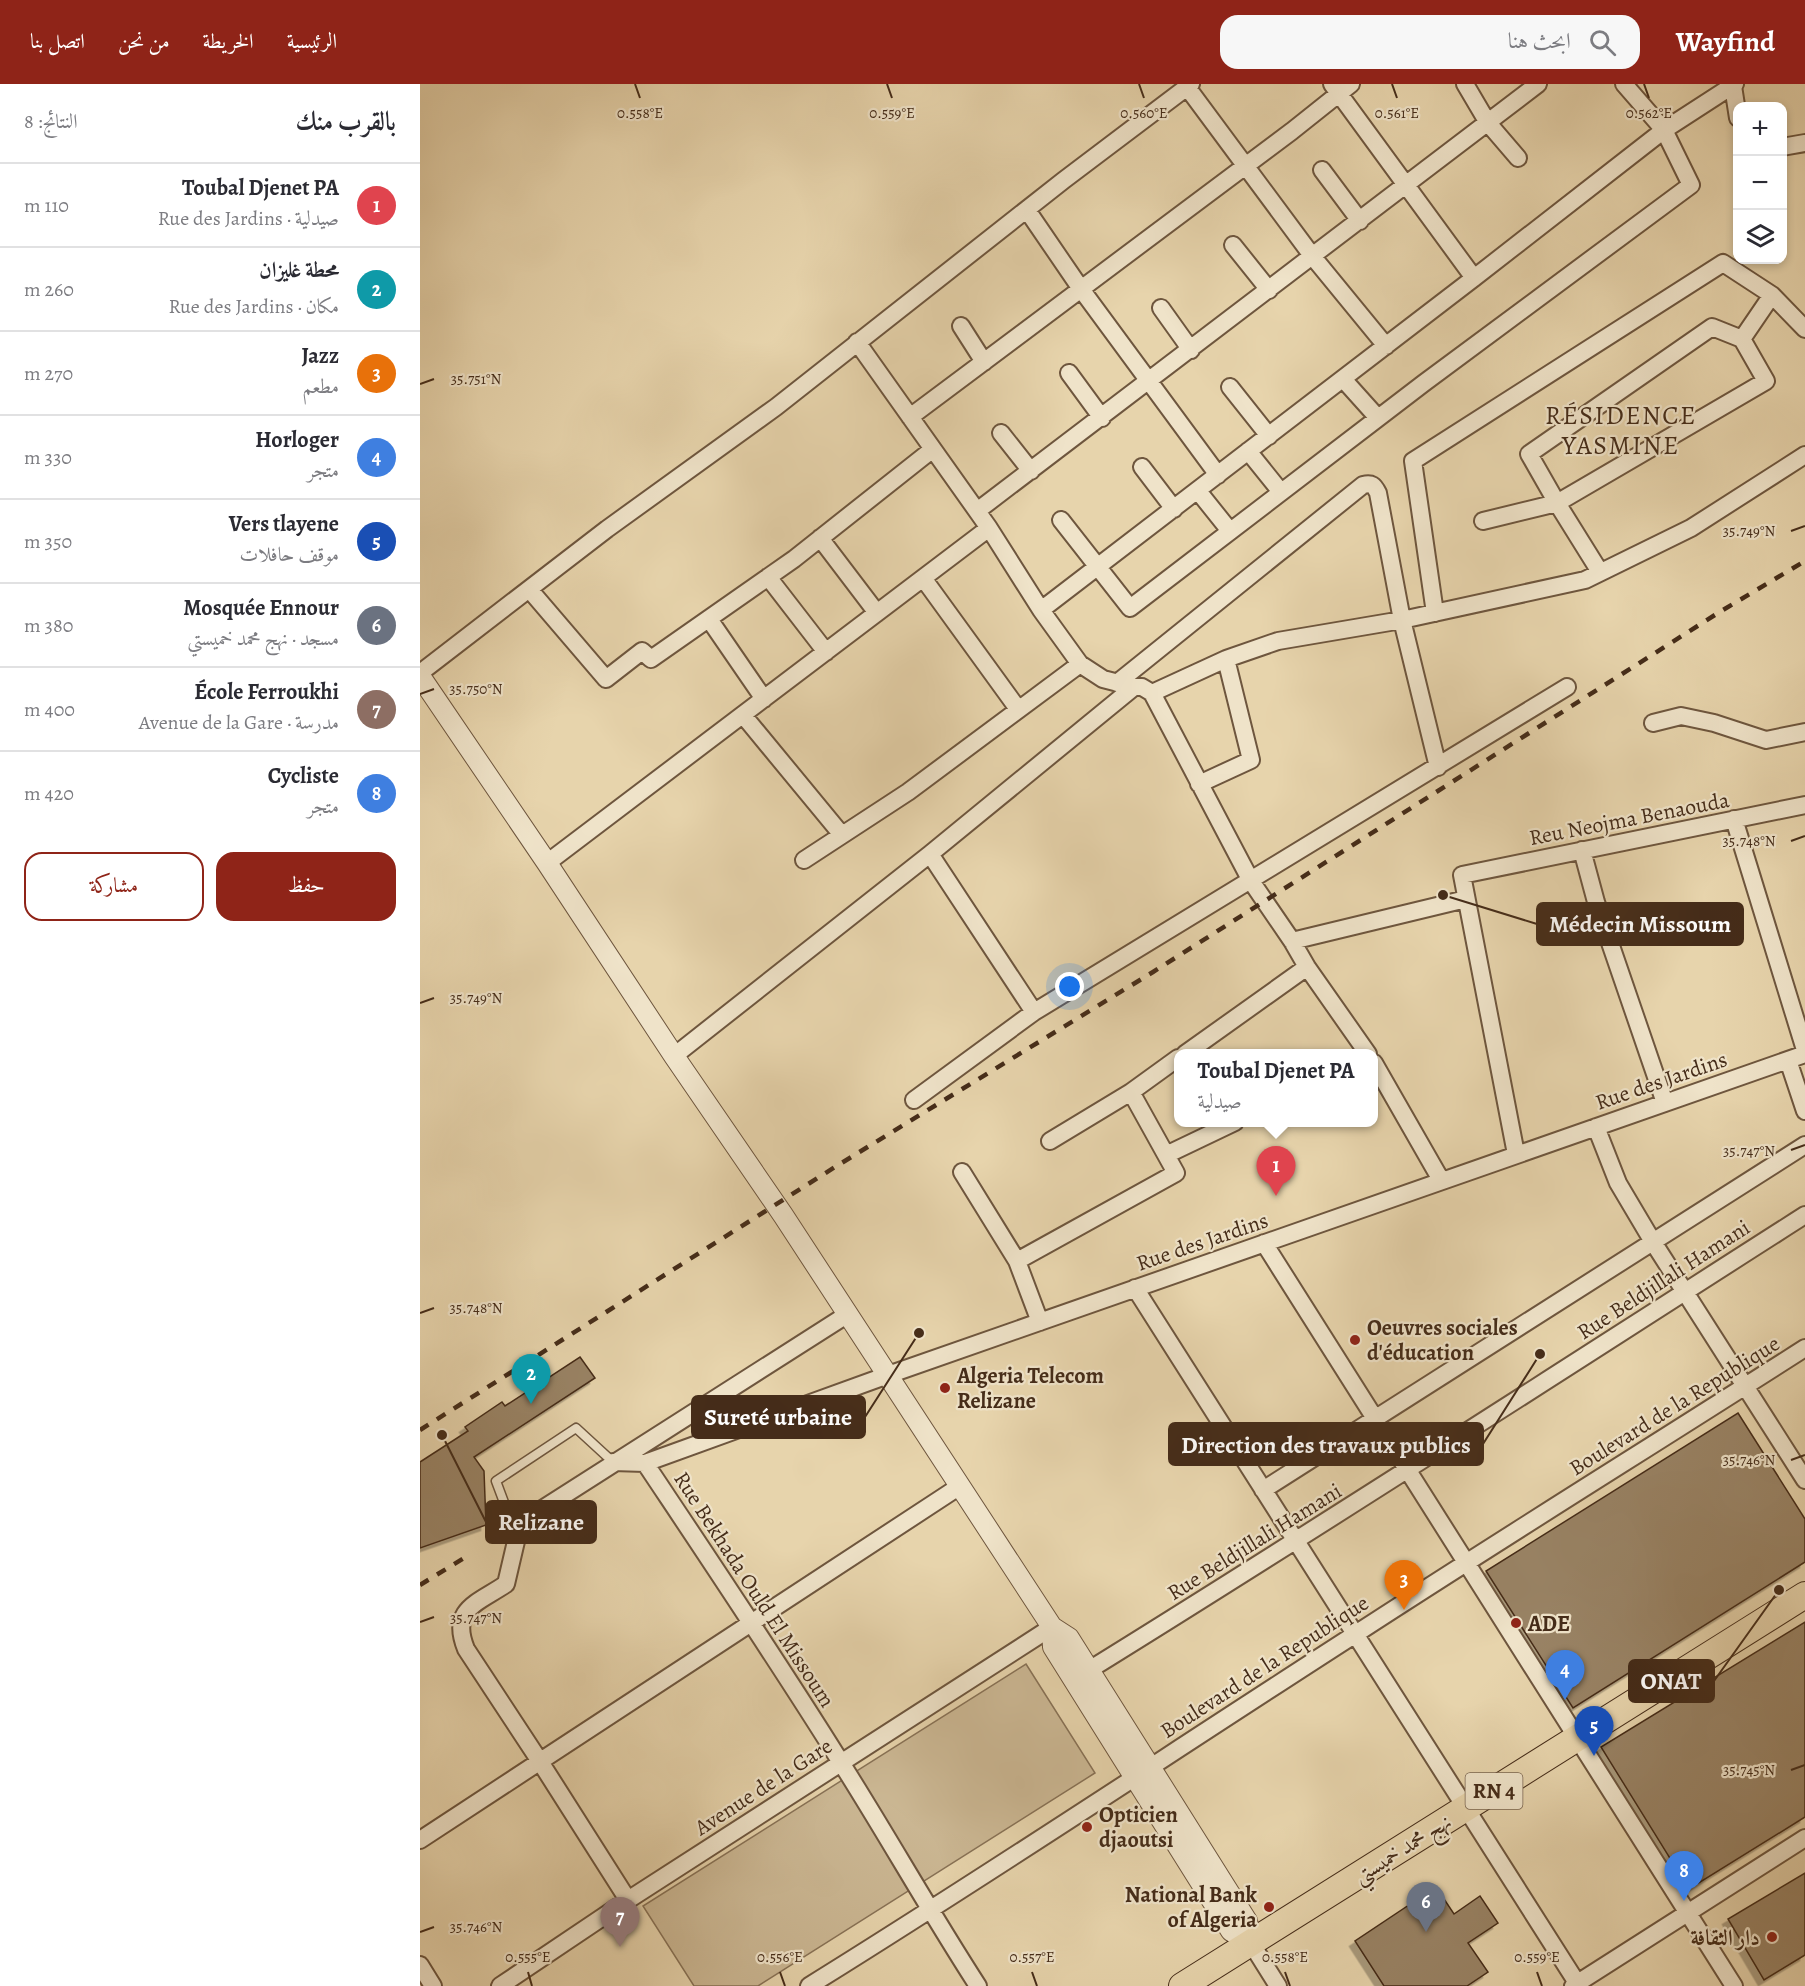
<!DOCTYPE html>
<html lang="ar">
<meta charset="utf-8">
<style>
body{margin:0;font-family:Alegreya,Amiri,serif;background:#f7f7f7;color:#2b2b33;direction:rtl}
.controls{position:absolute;right:18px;top:18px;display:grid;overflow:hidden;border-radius:12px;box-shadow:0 3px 9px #0003}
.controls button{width:54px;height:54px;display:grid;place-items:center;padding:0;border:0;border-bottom:2px solid #e1e1e2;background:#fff;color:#2b2b33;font:30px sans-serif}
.you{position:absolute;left:650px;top:903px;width:21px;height:21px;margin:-15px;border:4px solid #fff;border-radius:50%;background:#1a73e8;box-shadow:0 0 0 9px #1a73e833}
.badge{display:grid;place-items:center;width:39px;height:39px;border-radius:50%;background:#8f2418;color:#fff;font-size:20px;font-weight:700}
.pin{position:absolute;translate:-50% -50px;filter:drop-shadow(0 2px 3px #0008)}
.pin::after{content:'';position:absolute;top:32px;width:21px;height:18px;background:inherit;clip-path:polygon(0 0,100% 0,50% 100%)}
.popup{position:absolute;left:754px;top:965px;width:204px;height:78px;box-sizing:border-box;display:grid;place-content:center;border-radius:12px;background:#fff;filter:drop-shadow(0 2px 4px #0005);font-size:20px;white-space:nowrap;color:#7c7c81}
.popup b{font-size:22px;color:#2b2b33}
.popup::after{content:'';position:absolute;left:50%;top:100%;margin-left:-12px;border:12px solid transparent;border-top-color:#fff}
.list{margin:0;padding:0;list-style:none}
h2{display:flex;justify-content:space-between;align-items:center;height:78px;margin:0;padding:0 24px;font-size:26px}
h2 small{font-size:20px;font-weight:400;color:#7c7c81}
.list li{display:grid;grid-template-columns:39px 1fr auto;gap:18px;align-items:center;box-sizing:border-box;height:84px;padding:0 24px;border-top:2px solid #e1e1e2}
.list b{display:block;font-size:22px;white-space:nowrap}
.list p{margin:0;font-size:20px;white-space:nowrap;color:#7c7c81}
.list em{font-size:20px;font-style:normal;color:#7c7c81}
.actions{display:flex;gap:12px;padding:18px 24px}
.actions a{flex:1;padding:14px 0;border:2px solid #8f2418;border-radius:18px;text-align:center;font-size:21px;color:#8f2418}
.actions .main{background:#8f2418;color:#fff}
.icon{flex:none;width:33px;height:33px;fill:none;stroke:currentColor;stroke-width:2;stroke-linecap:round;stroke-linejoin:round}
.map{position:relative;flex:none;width:1385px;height:1902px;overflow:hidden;direction:ltr}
header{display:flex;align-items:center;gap:36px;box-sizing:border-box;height:84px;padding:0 30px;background:#8f2418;color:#fff}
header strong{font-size:28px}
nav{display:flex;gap:33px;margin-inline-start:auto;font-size:21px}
.search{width:420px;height:54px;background:#f7f7f7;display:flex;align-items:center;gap:15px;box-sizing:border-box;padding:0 21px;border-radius:18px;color:#7c7c81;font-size:22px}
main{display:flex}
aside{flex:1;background:#fff}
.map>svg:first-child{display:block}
.green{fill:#cbb793;stroke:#887256;stroke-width:1.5}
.building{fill:#998365;stroke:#452c19;stroke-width:1.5;filter:url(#shadow)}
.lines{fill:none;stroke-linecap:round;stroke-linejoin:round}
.service-casing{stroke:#6e563e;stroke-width:11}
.minor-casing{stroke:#6e563e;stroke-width:20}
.tertiary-casing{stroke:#6e563e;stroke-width:22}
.primary-casing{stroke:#452c19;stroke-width:28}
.service{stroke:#efe3c9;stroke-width:8}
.minor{stroke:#efe3c9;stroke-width:16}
.tertiary{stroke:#efe3c9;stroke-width:20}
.primary{stroke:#e7d4ac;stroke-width:26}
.rail{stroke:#452c19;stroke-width:4.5;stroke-dasharray:10 10;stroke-linecap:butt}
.ticks{fill:none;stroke:#452c19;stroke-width:2}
.poi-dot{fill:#8f2418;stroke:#efe3c9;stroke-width:2}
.labels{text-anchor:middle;stroke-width:4.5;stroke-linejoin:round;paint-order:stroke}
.shield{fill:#efe3c9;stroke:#78634e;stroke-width:1.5}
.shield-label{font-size:21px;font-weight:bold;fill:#452c19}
.street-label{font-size:22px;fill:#452c19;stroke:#efe3c9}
.poi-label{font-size:22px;font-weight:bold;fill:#452c19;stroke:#efe3c9;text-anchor:start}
.quarter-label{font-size:26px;letter-spacing:1.5px;fill:#452c19;stroke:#efe3c9}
.ticks-label{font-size:15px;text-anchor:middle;fill:#452c19;stroke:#efe3c9;stroke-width:4.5;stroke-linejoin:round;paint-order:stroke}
.leader{fill:none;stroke:#452c19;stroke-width:2}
.callout-dot{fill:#452c19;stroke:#efe3c9;stroke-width:2}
.callout{fill:#452c19;stroke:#452c19;stroke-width:2}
.callout-label{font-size:24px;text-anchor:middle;font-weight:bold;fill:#fff}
</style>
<header>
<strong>Wayfind</strong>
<div class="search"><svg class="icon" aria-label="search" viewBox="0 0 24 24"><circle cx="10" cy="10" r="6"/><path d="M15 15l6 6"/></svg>ابحث هنا</div>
<nav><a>الرئيسية</a><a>الخريطة</a><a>من نحن</a><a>اتصل بنا</a></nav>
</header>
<main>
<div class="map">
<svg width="1385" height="1902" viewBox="0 0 1385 1902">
<defs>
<filter id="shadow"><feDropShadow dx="-5.5" dy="5.5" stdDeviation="0" flood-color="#0004"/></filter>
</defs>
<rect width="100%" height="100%" fill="#e7d4ac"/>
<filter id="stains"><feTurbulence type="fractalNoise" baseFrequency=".00333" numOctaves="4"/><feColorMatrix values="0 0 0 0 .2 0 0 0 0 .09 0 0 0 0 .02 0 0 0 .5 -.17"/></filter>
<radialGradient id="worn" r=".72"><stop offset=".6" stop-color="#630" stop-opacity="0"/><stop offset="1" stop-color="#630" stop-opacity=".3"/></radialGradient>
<path class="green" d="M606,1580L675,1689L338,1902H274L223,1822Z"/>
<path class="building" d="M160,1273L175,1294L54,1373L64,1387L66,1441L0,1464V1378L48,1347L45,1343L82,1318L85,1322Z
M1318,1329L1385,1435V1478L1153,1624L1066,1487Z
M1385,1538V1733L1269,1805L1181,1663Z
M1385,1789V1871L1344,1896L1308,1835Z
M1016,1803L1034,1830L1060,1812L1078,1839L1048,1859L1068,1888L1047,1902H964L935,1857Z"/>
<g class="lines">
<g class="service-casing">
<path id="service" d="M97,1453L76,1397L156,1344L193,1378"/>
</g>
<g class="minor-casing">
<path id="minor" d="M912,0L1054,194
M1045,0L1068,39L1098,74
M1313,2L1318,34
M767,3L893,173L966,262
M1362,63L1385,59
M902,86L940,137
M607,126L661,205L798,391
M813,161L849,206
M741,224L771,266
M541,242L564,278
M1322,255L1352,211
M437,258L569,444L621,526L660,580L683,595L714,603H722L732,609L831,797L872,857L887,883L948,970
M649,289L682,334
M923,295L958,334
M810,303L849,352
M490,333L872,47L931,0
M581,349L611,387
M828,367L861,408
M722,383L754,425
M778,407L810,447
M557,427L1118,0
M641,436L710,524L1004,299L1271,101L1244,46L1204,0
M1063,437L1137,419L1109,370L1292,243L1322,255L1346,297L1137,419L1180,488
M400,454L457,529
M348,493L406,568
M503,494L598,625
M109,505L186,595L222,567L231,575L374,475L513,365
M621,526L1054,194L1244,46L1315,0
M1015,529L993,377L1303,179L1352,211L1385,245
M289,535L344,615
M0,589L187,445L356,323L644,96L771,0
M697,599L943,401C952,399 954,401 958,409L982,536L1018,683
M732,609L806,575L858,557L982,536L1165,496L1271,444L1385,371
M323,631L422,751
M1233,639L1261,632L1294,639L1346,656L1385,648
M779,700L831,676L806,575
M1314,735L1385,966
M1162,766L1176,818L1245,1019
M510,770L614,928
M384,776L488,708L660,580
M127,779L569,444
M872,857L1046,815
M765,970L887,883
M254,972L510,770L714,603
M1368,976L1385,1027
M954,979L1021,1096
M494,1016L614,928L1147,603
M1176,1043L1198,1099L1233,1158L1385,1396
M630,1057L711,1008
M1096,1070L1042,791L1385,721
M746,1071L815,1038
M542,1088L597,1177L620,1238
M844,1159L1314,1902
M597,1177L756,1089L711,1008L758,974
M715,1204L1159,1902
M193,1378L225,1379L468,1291L1385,970
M225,1379C291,1478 357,1576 420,1677C467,1751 510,1828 558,1902
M843,1406L1385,1061
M669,1586C910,1437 1147,1283 1385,1131
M0,1756L540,1402
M208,1816L119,1676L46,1565C30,1525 56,1520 86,1500L97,1453L113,1431L428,1230
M831,1859L858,1902
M0,1881L13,1902
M80,1902L208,1816L632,1543
M389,1902C573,1788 752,1668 934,1551C1083,1454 1235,1360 1385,1264
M1153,1902L1385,1754"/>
</g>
<g class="tertiary-casing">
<path id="tertiary" d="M0,592L127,779L254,972L363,1131L632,1543L649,1554L827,1837L831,1859
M632,1543L633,1563L811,1847L831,1859"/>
</g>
<g class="primary-casing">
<path id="primary" d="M762,1902L1385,1511"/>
</g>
<use href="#service" class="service"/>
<use href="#minor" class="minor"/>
<use href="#tertiary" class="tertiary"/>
<use href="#primary" class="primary"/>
<path class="rail" d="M0,1346L415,1083L733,888L1298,529L1385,477
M0,1501L44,1474"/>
</g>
<path class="ticks" d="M215,0L220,14M467,0L472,14M719,0L724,14M972,0L977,14M1224,0L1229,14M0,300L14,295M1371,447L1385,442M0,610L14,605M1371,757L1385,752M0,919L14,914M1371,1066L1385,1061M0,1229L14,1224M1371,1376L1385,1371M0,1538L14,1533M1371,1686L1385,1681M0,1848L14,1843M108,1888L112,1902M360,1888L365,1902M612,1888L617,1902M865,1888L870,1902M1117,1888L1122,1902"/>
<g class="poi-dot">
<circle cx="935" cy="1256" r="6"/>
<circle cx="525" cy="1304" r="6"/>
<circle cx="1096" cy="1539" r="6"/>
<circle cx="667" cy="1743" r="6"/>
<circle cx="849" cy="1823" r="6"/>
<circle cx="1352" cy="1853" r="6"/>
</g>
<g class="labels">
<rect class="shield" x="1045.5" y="1689" width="57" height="36" rx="4.5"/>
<g class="shield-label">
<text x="1074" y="1714">RN 4</text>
</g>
<g class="street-label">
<text transform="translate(1209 734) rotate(-11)" y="8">Reu Neojma Benaouda</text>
<text transform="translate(1241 996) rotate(-19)" y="8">Rue des Jardins</text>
<text transform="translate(782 1157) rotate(-19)" y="8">Rue des Jardins</text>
<text transform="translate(1243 1195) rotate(-33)" y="8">Rue Beldjillali Hamani</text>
<text transform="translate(1254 1321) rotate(-32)" y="8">Boulevard de la Republique</text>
<text transform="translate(834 1457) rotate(-32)" y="8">Rue Beldjillali Hamani</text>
<text transform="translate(335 1505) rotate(57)" y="8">Rue Bekhada Ould El Missoum</text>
<text transform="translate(844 1582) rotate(-33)" y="8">Boulevard de la Republique</text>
<text transform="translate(343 1702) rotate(-33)" y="8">Avenue de la Gare</text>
<text transform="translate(982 1764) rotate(-32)" y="8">نهج محمد خميستي</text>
</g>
<g class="poi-label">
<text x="947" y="1251">Oeuvres sociales<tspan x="947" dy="25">d'éducation</tspan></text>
<text x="537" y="1299">Algeria Telecom<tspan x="537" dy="25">Relizane</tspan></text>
<text x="1108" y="1547">ADE</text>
<text x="679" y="1738">Opticien<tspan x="679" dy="25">djaoutsi</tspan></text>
<text x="837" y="1818" text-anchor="end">National Bank<tspan x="837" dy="25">of Algeria</tspan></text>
<text x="1340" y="1861" text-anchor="end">دار الثقافة</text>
</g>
<g class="quarter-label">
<text x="1201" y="340">RÉSIDENCE<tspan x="1201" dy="30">YASMINE</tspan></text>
</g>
</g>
<g class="ticks-label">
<text x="1229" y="34">0.562°E</text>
<text x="220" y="34">0.558°E</text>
<text x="472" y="34">0.559°E</text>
<text x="724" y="34">0.560°E</text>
<text x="977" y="34">0.561°E</text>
<text x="56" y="300">35.751°N</text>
<text x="1329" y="452">35.749°N</text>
<text x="56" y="610">35.750°N</text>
<text x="1329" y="762">35.748°N</text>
<text x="56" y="919">35.749°N</text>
<text x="1329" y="1072">35.747°N</text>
<text x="56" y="1229">35.748°N</text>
<text x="1329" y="1381">35.746°N</text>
<text x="56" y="1539">35.747°N</text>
<text x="1329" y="1691">35.745°N</text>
<text x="56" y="1848">35.746°N</text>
<text x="108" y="1878">0.555°E</text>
<text x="360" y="1878">0.556°E</text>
<text x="612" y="1878">0.557°E</text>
<text x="865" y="1878">0.558°E</text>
<text x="1117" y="1878">0.559°E</text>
</g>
<path class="leader" d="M1023 811L1117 840M499 1249L445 1333M1120 1270L1063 1360M22 1351L66 1438M1359 1506L1294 1597"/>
<g class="callout-dot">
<circle cx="1023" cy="811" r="6"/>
<circle cx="499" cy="1249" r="6"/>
<circle cx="1120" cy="1270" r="6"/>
<circle cx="22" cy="1351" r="6"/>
<circle cx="1359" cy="1506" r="6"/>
</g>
<g class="callout">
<rect x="1117" y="819" width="206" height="42" rx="6"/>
<rect x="272" y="1312" width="173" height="42" rx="6"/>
<rect x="749" y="1339" width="314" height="42" rx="6"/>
<rect x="66" y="1417" width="110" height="42" rx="6"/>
<rect x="1209" y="1576" width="85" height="42" rx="6"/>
</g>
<g class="callout-label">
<text x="1220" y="848">Médecin Missoum</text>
<text x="358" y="1341">Sureté urbaine</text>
<text x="906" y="1369">Direction des travaux publics</text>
<text x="121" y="1446">Relizane</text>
<text x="1251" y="1605">ONAT</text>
</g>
<rect width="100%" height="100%" filter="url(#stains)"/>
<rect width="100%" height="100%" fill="url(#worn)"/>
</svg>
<div class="controls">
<button>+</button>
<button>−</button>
<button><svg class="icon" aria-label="layers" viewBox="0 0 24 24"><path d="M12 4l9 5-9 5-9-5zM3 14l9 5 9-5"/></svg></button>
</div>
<div class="you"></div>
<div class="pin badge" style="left:856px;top:1112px;background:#e0444e">1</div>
<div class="popup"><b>Toubal Djenet PA</b>صيدلية</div>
<div class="pin badge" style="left:111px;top:1320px;background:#0f9aa8">2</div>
<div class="pin badge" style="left:984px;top:1526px;background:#e8710a">3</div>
<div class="pin badge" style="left:1145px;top:1616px;background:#3f7fe0">4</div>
<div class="pin badge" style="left:1174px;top:1672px;background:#1a4fb4">5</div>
<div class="pin badge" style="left:1006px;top:1848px;background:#6b7280">6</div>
<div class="pin badge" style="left:200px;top:1863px;background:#8d6e63">7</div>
<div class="pin badge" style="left:1264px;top:1817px;background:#3f7fe0">8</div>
</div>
<aside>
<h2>بالقرب منك<small>النتائج: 8</small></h2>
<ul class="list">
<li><span class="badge" style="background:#e0444e">1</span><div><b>Toubal Djenet PA</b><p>صيدلية · Rue des Jardins</p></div><em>110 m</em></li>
<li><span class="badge" style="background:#0f9aa8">2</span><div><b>محطة غليزان</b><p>مكان · Rue des Jardins</p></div><em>260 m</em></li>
<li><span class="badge" style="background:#e8710a">3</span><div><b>Jazz</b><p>مطعم</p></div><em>270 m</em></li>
<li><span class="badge" style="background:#3f7fe0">4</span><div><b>Horloger</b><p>متجر</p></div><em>330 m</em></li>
<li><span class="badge" style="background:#1a4fb4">5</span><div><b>Vers tlayene</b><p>موقف حافلات</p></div><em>350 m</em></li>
<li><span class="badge" style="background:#6b7280">6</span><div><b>Mosquée Ennour</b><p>مسجد · نهج محمد خميستي</p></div><em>380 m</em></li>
<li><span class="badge" style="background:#8d6e63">7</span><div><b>École Ferroukhi</b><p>مدرسة · Avenue de la Gare</p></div><em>400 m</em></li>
<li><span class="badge" style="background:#3f7fe0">8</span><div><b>Cycliste</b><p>متجر</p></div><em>420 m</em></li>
</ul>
<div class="actions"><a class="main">حفظ</a><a>مشاركة</a></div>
</aside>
</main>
